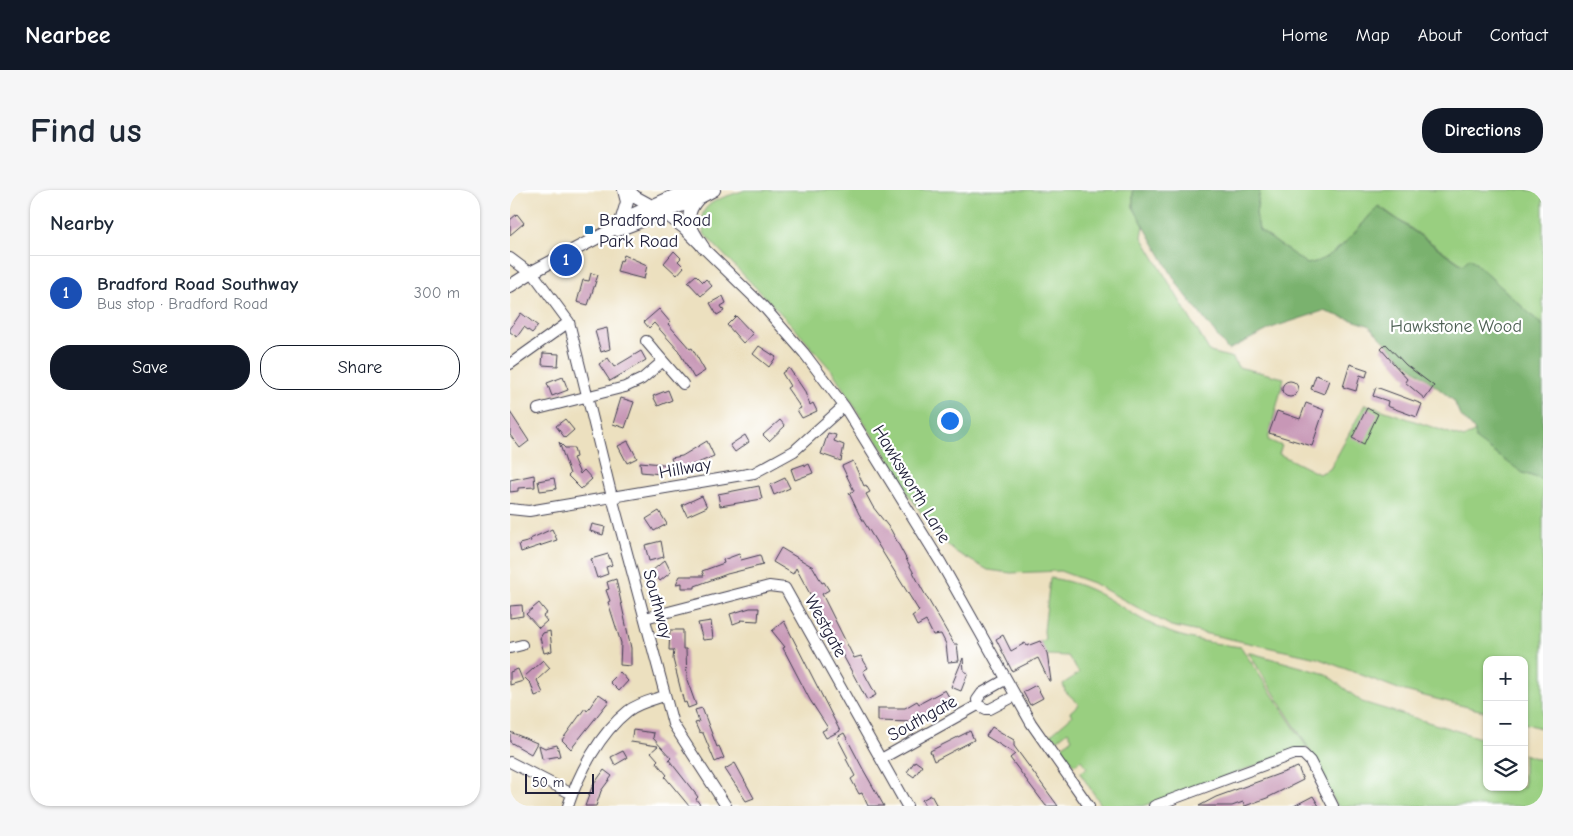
<!DOCTYPE html>
<meta charset="utf-8">
<style>
body{margin:0;font-family:"Comic Neue",sans-serif;background:#f6f6f7;color:#1f2937}
.controls{position:absolute;right:15px;bottom:15px;display:grid;overflow:hidden;border-radius:10px;box-shadow:0 1px 4px #0004}
.controls button{width:45px;height:45px;display:grid;place-items:center;padding:0;border:0;border-bottom:1px solid #e0e1e3;background:#fff;color:#1f2937;font:25px sans-serif}
.scale{position:absolute;left:15px;bottom:12px;width:69px;box-sizing:border-box;padding-left:5px;border:2px solid #22223b;border-top:0;font-size:14px;line-height:18px;white-space:nowrap;color:#22223b;-webkit-text-stroke:4px #fff;paint-order:stroke}
.you{position:absolute;left:439px;top:230px;width:18px;height:18px;margin:-12px;border:4px solid #fff;border-radius:50%;background:#1a73e8;box-shadow:0 0 0 8px #1a73e833}
.badge{display:grid;place-items:center;width:32px;height:32px;border-radius:50%;background:#111827;color:#fff;font-size:16px;font-weight:700}
.pin{position:absolute;translate:-50% -50%;border:2px solid #fff;box-shadow:0 1px 5px #0006}
.list{margin:0;padding:0;list-style:none}
h2{display:flex;justify-content:space-between;align-items:center;height:65px;margin:0;padding:0 20px;font-size:21px}
h2 small{font-size:16px;font-weight:400;color:#747a83}
.list li{display:grid;grid-template-columns:32px 1fr auto;gap:15px;align-items:center;box-sizing:border-box;height:75px;padding:0 20px;border-top:1px solid #e0e1e3}
.list b{display:block;font-size:19px;white-space:nowrap}
.list p{margin:0;font-size:16px;white-space:nowrap;color:#747a83}
.list em{font-size:16px;font-style:normal;color:#747a83}
.actions{display:flex;gap:10px;padding:15px 20px}
.actions a{flex:1;padding:11px 0;border:1px solid #111827;border-radius:20px;text-align:center;font-size:18px;color:#111827}
.actions .main{background:#111827;color:#fff}
.icon{flex:none;width:28px;height:28px;fill:none;stroke:currentColor;stroke-width:2;stroke-linecap:round;stroke-linejoin:round}
.map{position:relative;flex:none;width:1033px;height:616px;overflow:hidden;border-radius:20px}
header{display:flex;align-items:center;gap:30px;box-sizing:border-box;height:70px;padding:0 25px;background:#111827;color:#fff}
header strong{font-size:24px}
nav{display:flex;gap:28px;margin-inline-start:auto;font-size:18px}
.intro{display:flex;align-items:center;justify-content:space-between;box-sizing:border-box;height:120px;padding:0 30px}
h1{margin:0;font-size:35px}
.button{padding:12px 22px;border-radius:20px;background:#111827;color:#fff;font-size:18px;font-weight:700}
main{display:flex;gap:30px;padding:0 30px}
aside{flex:1;background:#fff;border-radius:20px;box-shadow:0 1px 4px #0004}
.map>svg:first-child{display:block}
.green{fill:#99cf80;stroke:#5e785e}
.forest{fill:#7ab26e;stroke:#4e6a54}
.building{fill:#c797b6}
.lines{fill:none;stroke-linecap:round;stroke-linejoin:round}
.minor-casing{stroke:#403e4f;stroke-width:12}
.major-casing{stroke:#403e4f;stroke-width:14}
.minor{stroke:#fff;stroke-width:10}
.major{stroke:#fff;stroke-width:12}
.poi-dot{fill:#1f6fb2;stroke:#fff;stroke-width:2}
.labels{text-anchor:middle;stroke-width:4.5;stroke-linejoin:round;paint-order:stroke}
.poi-label{font-size:18px;fill:#22223b;stroke:#fff;text-anchor:start}
.park-label{font-size:18px;fill:#4c5f53;stroke:#fff}
.street-label{font-size:18px;fill:#22223b;stroke:#fff}
</style>
<header>
<strong>Nearbee</strong>
<nav><a>Home</a><a>Map</a><a>About</a><a>Contact</a></nav>
</header>
<div class="intro"><h1>Find us</h1><a class="button">Directions</a></div>
<main>
<aside>
<h2>Nearby<small></small></h2>
<ul class="list">
<li><span class="badge" style="background:#1a4fb4">1</span><div><b>Bradford Road Southway</b><p>Bus stop · Bradford Road</p></div><em>300 m</em></li>
</ul>
<div class="actions"><a class="main">Save</a><a>Share</a></div>
</aside>
<div class="map">
<svg width="1033" height="616" viewBox="0 0 1033 616">
<rect width="100%" height="100%" fill="#fff"/>
<filter id="ink" filterUnits="userSpaceOnUse"><feTurbulence type="fractalNoise" baseFrequency=".02" numOctaves="2"/><feDisplacementMap in="SourceGraphic" scale="10" xChannelSelector="R" yChannelSelector="G"/><feConvolveMatrix kernelMatrix="1 2 1 2 8 2 1 2 1" color-interpolation-filters="sRGB"/></filter>
<filter id="wash" filterUnits="userSpaceOnUse"><feTurbulence type="fractalNoise" baseFrequency=".0096" numOctaves="4" result="noise"/><feDisplacementMap in="SourceGraphic" scale="20" xChannelSelector="R" yChannelSelector="G"/><feGaussianBlur stdDeviation="1.12" result="paint"/><feColorMatrix in="noise" values="0 0 0 0 0 0 0 0 0 0 0 0 0 0 0 0 0 1.4 0 .05"/><feComposite in="paint" operator="in"/></filter>
<g filter="url(#wash)">
<rect width="100%" height="100%" fill="#ece0bf"/>
<path class="green" d="M235,0H623V17L634,35L632,47L700,162L723,168L728,177L774,188L758,250L772,256L769,264L809,284L820,279L855,214L954,248L965,241L1013,283L1033,290V539L1014,533V470H977V522L891,500L807,468L661,436L583,393L550,381L501,383L478,380L444,361L424,341L394,298L374,260L359,240L323,182L281,134L195,45C182,12 211,9 235,0Z
M750,0H1033V136L960,68L953,75L869,16C849,35 827,70 797,74L749,40L746,23Z
M540,388C591,395 609,421 652,439C673,449 708,454 731,457L797,557L633,616H592L570,583L577,578L571,570L564,575L550,557L562,549L558,541L547,550L541,544L562,526L560,522L569,514L555,501L553,494L569,483L558,466L537,465L530,452L535,449L534,441Z
M738,462L816,484L852,512L977,550V597H1014V564L1033,571V616H827L798,557Z"/>
<path class="forest" d="M623,0H750L746,23L749,40L797,74C826,70 850,36 868,16L952,75L960,68L1033,136V290L1013,283L966,250L965,241L950,225L944,211L893,170L858,135L813,121L764,137L718,160L668,95L623,17Z"/>
<g id="blocks">
<path class="building" d="M7,24L14,33L0,45V30Z
M164,61L171,68L168,71L174,77L167,85L154,73Z
M114,65L137,75L134,89L107,82L110,70L112,71Z
M81,83L88,85L78,115L67,112L73,90L79,91Z
M186,85L193,92L196,89L202,96L191,106L178,92Z
M213,106L216,113L211,116L214,121L207,125L200,113Z
M149,119L160,132L158,134L180,159L182,158L195,181L184,188L168,160L144,133L139,138L134,132Z
M11,123L28,136L22,143L14,137L7,147L0,142V139Z
M226,126L243,144L233,153L217,135Z
M97,138L100,159L91,162L85,141Z
M876,154L896,175L924,196L915,209L895,192L897,189L871,159Z
M249,156L266,167L259,177L243,164Z
M131,161L136,170L100,191L89,174L98,168L104,177Z
M33,163L49,164L48,176L32,175Z
M840,174L858,180L856,187L850,185L846,201L833,197Z
M279,178L294,200L300,215L303,213L307,221L292,228L287,220L291,218L277,198L280,196L272,183Z
M806,185L819,190L814,204L801,199Z
M53,187L58,200L42,206L37,193Z
M772 199a8 8 0 1 1 16 0a8 8 0 1 1-16 0Z
M866,197L912,214L907,227L877,216L878,211L863,206Z
M158,200L162,210L148,216L143,206Z
M111,208L124,212L115,238L103,234Z
M796,213L814,220L802,256L759,243L767,221L790,229Z
M857,218L868,224L854,254L842,248Z
M0,222L19,251L10,258L0,245Z
M55,229L64,240L55,248L46,236Z
M270,230L275,236L259,251L253,245Z
M318,243L326,245L324,251L334,255L331,271L311,264Z
M235,245L239,252L225,262L220,255Z
M118,251L127,268L117,273L108,256Z
M197,251L204,266L188,273L165,280L151,281V284L131,282L130,272L163,275L161,268L172,266Z
M49,252L55,258H64L66,267L63,268L70,284L74,280L82,289L71,299L58,286L60,284Z
M343,271L354,296L356,295L360,302L356,304L363,317L381,340L412,399L444,454H447L449,471L438,472L436,454L431,444L423,445L416,431L407,436L402,426L409,421L349,324L339,303L344,301L332,276Z
M295,274V276L299,274L303,283L285,290L281,279Z
M24,285L25,297L8,298V301L0,302V290Z
M44,288L46,299L30,301L28,291Z
M275,288L280,298L264,305L260,295Z
M249,296L252,309L210,316L208,304Z
M192,306L197,317L177,326L172,315Z
M149,321L157,334L144,341L136,329Z
M82,334L95,337L93,345L80,341Z
M42,339L47,350L11,362L9,354L21,351L20,349Z
M151,351L154,367L139,371L135,355Z
M271,358L303,377L312,393L314,392L319,400L312,404L344,468L351,466L358,478L353,481L366,505L357,510L286,378L283,384L263,372Z
M98,364L102,375L96,377L98,384L87,388L81,369Z
M229,364L231,370L250,365L253,375L217,384L185,396V398H172V393L166,394L170,386H194L192,381L214,373L213,370Z
M155,370L161,382L150,391L142,381Z
M106,389L121,458V476L110,475L111,453L98,412L100,411L96,400L99,399L97,392Z
M29,413L37,423L33,426L37,431L29,438L16,424Z
M12,415L13,426L0,428V416Z
M240,418H249L248,431L230,430L231,431L223,434L220,424Z
M201,431L203,449L193,450L188,433Z
M274,431L330,541L316,548L312,541L318,538L300,510L273,458L275,457L262,441Z
M160,440H173V459H176L177,490L186,515L178,518L176,512L174,513L163,469L164,460H159Z
M40,441L42,461L34,463L30,448L33,443Z
M493,445L501,461L515,453L517,456L530,451L537,463L541,491H539L528,468L502,481L486,449Z
M453,468L454,481L458,483L451,501L441,497Z
M33,470L40,478L27,490L33,503L25,506L21,494L14,487Z
M8,479L13,491L0,495V482Z
M110,482L118,491L109,501L100,492Z
M526,495L533,508L520,515L513,502Z
M435,500L440,509L402,532L368,531V518H395L407,511L409,514Z
M89,504L99,511L61,559L52,550L75,518L77,521Z
M192,518L207,557L209,556L214,568L205,572L193,543L189,542L185,533L189,532L185,520Z
M482,537L504,550V556L548,616H536L500,568L505,564L476,546Z
M123,540L144,543L143,548L161,568L159,570L188,607L186,609L191,616H179L155,587L157,585L146,572L148,570L141,562L148,556L121,552Z
M460,541L464,550L424,571L420,561Z
M0,542L27,553L21,564L0,552Z
M334,543L354,581L374,616H358L352,603L349,604L341,589L345,586L336,569L338,568L327,547Z
M29,555L35,558L47,555L50,566L32,569Z
M113,561L117,568L105,575L101,567Z
M405,571L412,576L404,587L397,582Z
M225,573L244,608L236,611L215,579Z
M788,577L793,590L757,608L735,616L733,612L722,616H689L706,607Z
M94,580L102,586L91,601L86,616H75L82,597Z
M421,605L427,616H415L412,610Z
M803,606L809,616H784Z"/>
</g>
</g>
<g filter="url(#ink)">
<use href="#blocks" fill-opacity="0" stroke="#403e4f" stroke-width="1"/>
<g class="lines">
<g class="minor-casing">
<path id="minor" d="M153,23L173,38L253,116L294,163L334,216L431,373L521,533L579,616
M0,68L20,83
M22,82L59,132L102,307L163,534L216,616
M136,151L153,171
M0,174L59,132
M28,219L115,197L132,189L153,171L173,194
M0,319L19,321L244,283L284,261L334,216
M135,428L259,396L275,398L397,616
M0,458L12,455
M495,490L472,503L467,510L468,515L476,519H480L505,506
M371,569L468,515
M0,572L62,604
M58,616C69,583 90,543 118,521C128,513 142,510 154,506
M644,616L784,564H793L800,571L823,616"/>
</g>
<g class="major-casing">
<path id="major" d="M118,0L125,7L147,19
M188,9C171,27 182,41 193,57
M111,32L117,12L114,0
M108,40L181,12L204,0
M0,96L22,82L98,42L124,24L164,6L184,0"/>
</g>
<use href="#minor" class="minor"/>
<use href="#major" class="major"/>
</g>
</g>
<rect class="poi-dot" x="74" y="35" width="10" height="10" rx="2.5"/>
<g class="labels">
<g class="poi-label">
<text x="89" y="36">Bradford Road<tspan x="89" dy="21">Park Road</tspan></text>
</g>
<g class="park-label">
<text x="946" y="142">Hawkstone Wood</text>
</g>
<g class="street-label">
<text transform="translate(175 278) rotate(-10)" y="6">Hillway</text>
<text transform="translate(402 294) rotate(59)" y="6">Hawksworth Lane</text>
<text transform="translate(148 414) rotate(75)" y="6">Southway</text>
<text transform="translate(316 436) rotate(61)" y="6">Westgate</text>
<text transform="translate(412 528) rotate(-29)" y="6">Southgate</text>
</g>
</g>
</svg>
<div class="controls">
<button>+</button>
<button>−</button>
<button><svg class="icon" aria-label="layers" viewBox="0 0 24 24"><path d="M12 4l9 5-9 5-9-5zM3 14l9 5 9-5"/></svg></button>
</div>
<div class="scale">50 m</div>
<div class="you"></div>
<div class="pin badge" style="left:56px;top:70px;background:#1a4fb4">1</div>
</div>
</main>
